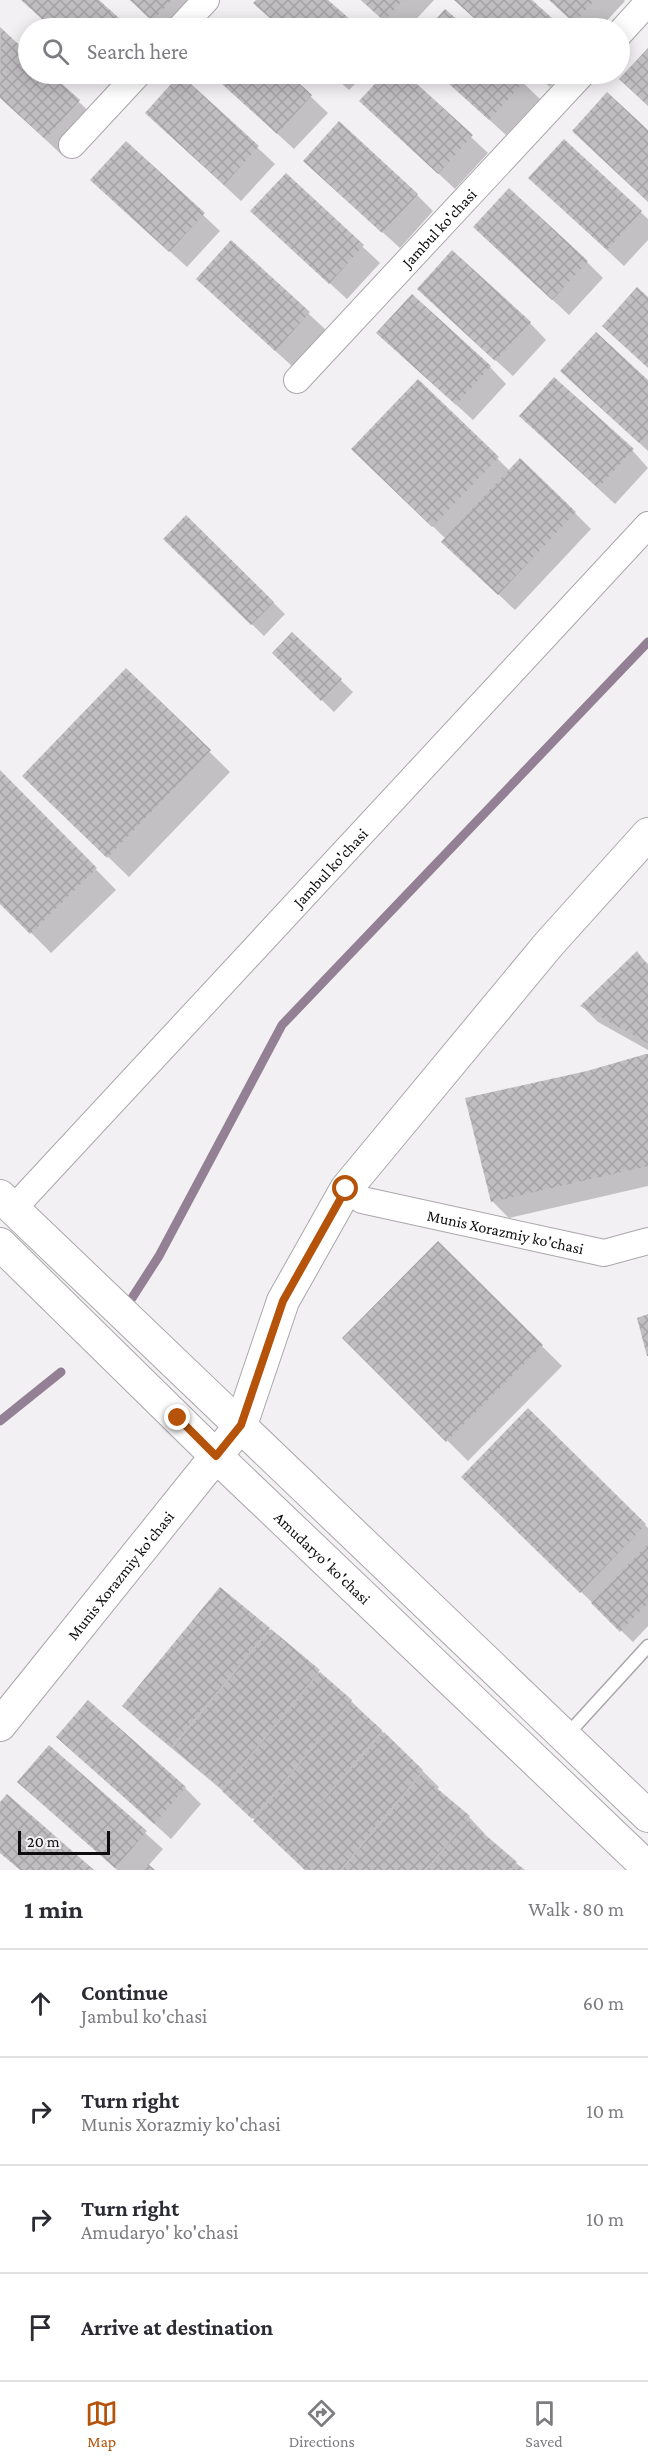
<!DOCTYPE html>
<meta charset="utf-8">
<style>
body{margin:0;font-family:"Crimson Pro",serif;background:#f7f7f7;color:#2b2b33}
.scale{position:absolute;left:18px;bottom:15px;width:92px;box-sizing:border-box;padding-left:6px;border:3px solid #0e0d0e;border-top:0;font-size:16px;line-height:21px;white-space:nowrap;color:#0e0d0e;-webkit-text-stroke:4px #f3f0f3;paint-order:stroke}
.stop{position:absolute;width:18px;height:18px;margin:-14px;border:4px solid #b45309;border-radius:50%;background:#fff}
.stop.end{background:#b45309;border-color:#fff;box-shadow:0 2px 6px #0008}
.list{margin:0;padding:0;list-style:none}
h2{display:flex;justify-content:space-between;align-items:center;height:78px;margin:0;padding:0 24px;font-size:26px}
h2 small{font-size:20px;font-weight:400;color:#7c7c81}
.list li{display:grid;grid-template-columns:39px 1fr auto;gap:18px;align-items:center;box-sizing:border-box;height:108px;padding:0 24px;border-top:2px solid #e1e1e2}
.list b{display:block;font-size:22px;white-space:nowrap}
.list p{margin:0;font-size:20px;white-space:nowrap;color:#7c7c81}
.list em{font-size:20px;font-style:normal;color:#7c7c81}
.icon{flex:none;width:33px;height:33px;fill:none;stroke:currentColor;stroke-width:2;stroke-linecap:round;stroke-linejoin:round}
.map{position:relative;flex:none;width:648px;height:1870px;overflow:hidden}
.search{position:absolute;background:#fff;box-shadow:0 3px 15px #0003;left:18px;right:18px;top:18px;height:66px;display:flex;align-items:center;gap:15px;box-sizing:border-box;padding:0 21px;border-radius:33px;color:#7c7c81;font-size:22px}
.sheet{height:510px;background:#fff}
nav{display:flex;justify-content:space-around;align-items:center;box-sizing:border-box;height:84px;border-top:2px solid #e1e1e2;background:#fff;font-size:16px;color:#7c7c81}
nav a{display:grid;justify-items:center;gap:3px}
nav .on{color:#b45309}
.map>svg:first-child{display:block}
.shadow{fill:#0003}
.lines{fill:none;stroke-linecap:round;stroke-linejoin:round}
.stream{stroke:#938094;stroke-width:9}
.building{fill:url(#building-cross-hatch)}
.service-casing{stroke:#aaa7aa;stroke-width:15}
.minor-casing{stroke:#aaa7aa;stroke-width:28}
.tertiary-casing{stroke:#aaa7aa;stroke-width:34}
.service{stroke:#fff;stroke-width:12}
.minor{stroke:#fff;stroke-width:26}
.tertiary{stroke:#fff;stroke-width:32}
.route{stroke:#b45309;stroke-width:8}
.labels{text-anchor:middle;stroke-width:4.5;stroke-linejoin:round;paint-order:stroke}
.street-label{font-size:16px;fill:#0e0d0e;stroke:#f3f0f3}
</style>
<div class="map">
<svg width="648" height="1870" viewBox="0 0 648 1870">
<defs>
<pattern id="building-cross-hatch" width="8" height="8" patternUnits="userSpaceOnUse" patternTransform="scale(1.5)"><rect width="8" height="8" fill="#c1bec1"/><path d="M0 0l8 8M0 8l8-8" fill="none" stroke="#a5a2a5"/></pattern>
</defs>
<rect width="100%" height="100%" fill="#f3f0f3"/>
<path class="shadow" d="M23,0H97L128,28H52Z
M130,0H203L177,28H161Z
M258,0H326L357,28H282Z
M361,0H434L408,28H392Z
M456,0H530L561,28H486Z
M550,0H624L625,1L600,28H581Z
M0,27L28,55V74H49L96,118L62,155L0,97Z
M102,74H129L117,87Z
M212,74H287L328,113L294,149Z
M331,74H365L349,90Z
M386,74H404L488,153L455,189L361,101Z
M439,74H514L540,99L506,135Z
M535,74H561L550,87Z
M180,76L275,164L241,201L163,129Z
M564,141L648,219V240L624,266L547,194Z
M286,175L380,263L347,299L269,228Z
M322,177L417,195L433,211L400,248Z
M109,196L203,215L220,231L187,267Z
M231,242L326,330L292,366L214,295Z
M492,244L587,262L603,278L569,315Z
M435,305L530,323L546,340L513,376Z
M395,349L490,367L506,384L473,420Z
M418,381L510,471L575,513L591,529L515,610L460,558L446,539L353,449Z
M648,382V451L579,387Z
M537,432L632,450L648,468L615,504Z
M186,517L285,614L264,636L165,539Z
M292,634L353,692L334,712L274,653Z
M126,670L230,772L129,877L45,796Z
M0,771L116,890L51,953L0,901Z
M637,953L648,964V1050L598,1022L582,1006Z
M648,1057V1186L509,1218L493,1202L587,1072Z
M438,1243L562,1366L468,1461L344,1338Z
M528,1410L648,1528V1626L633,1642L483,1497Z
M269,1629L351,1701L439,1787L436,1790L469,1817L485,1834L484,1835L524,1870H305L241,1806L140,1722L124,1706Z
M58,1737L185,1788L201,1804L171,1839Z
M49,1747L163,1849L148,1866L152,1870H117L19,1782Z"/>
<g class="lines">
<path class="stream" d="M132,1298L159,1256L282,1025L648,642
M0,1421L61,1372"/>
</g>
<path class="building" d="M21,0H99L130,28H52Z
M130,0H172L152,21Z
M256,0H328L360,28H281L253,3Z
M361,0H403L384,21Z
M454,0H532L563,28H485Z
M549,0H595L574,23Z
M445,9L467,28H428Z
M233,22L240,28H228Z
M1,28L28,53V74H51L80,100L45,139L0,98Z
M648,48V106L619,79Z
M180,74L259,146L224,185L145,113Z
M211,74H289L312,95L277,134Z
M384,74H406L473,135L438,174L359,101Z
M438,74H516L525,81L489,120Z
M607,92L648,130V202L572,131Z
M339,121L418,194L382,233L303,161Z
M564,139L642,211L607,250L528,178Z
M126,141L205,213L169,252L90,180Z
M286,173L364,245L329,284L250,211Z
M509,188L588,261L552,300L473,227Z
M231,240L310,312L275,351L196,279Z
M452,250L531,322L495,361L417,289Z
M637,287L648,297V368L602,326Z
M412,294L491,366L456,405L376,333Z
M596,332L648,380V434L639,443L560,371Z
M554,377L634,449L598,488L519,416Z
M418,379L499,457L432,527L351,449Z
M520,458L576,512L498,595L441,542Z
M186,515L274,602L251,625L163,539Z
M292,632L342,679L321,701L272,653Z
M126,668L211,750L107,858L22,776Z
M0,770L97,868L30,934L0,904Z
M637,951L648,966V1043L580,1006Z
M646,1054H648V1166L491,1202L465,1098L587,1071Z
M438,1241L543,1345L446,1442L342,1338Z
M648,1314V1356H647L637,1318Z
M528,1408L646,1524L580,1593L461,1477Z
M648,1544V1603L620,1632L591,1603Z
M220,1587L270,1628L171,1747L122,1706Z
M271,1629L320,1670L222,1789L173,1748Z
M320,1672L352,1700L252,1819L222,1791Z
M88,1700L186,1787L154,1824L56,1737Z
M351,1702L382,1730L306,1820L384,1732L423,1770L340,1870H305L253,1821Z
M49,1745L147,1831L115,1868L17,1782Z
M421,1775L470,1816L425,1870H342Z
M7,1794L94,1870H20L0,1853V1802Z
M468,1820L517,1862L510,1870H427Z
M148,1864L155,1870H143Z
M517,1864L525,1870H512Z"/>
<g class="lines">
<g class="service-casing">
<path id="service" d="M566,1736L648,1646"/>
</g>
<g class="minor-casing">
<g id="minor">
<path d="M180,28L206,0"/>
<path d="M620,33L648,2"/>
<path d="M72,145L138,74"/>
<path id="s1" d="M297,380L582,74"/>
<path id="s2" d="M362,1200L604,1253L648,1241"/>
<path id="s3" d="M13,1209L648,525"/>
</g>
</g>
<g class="tertiary-casing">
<g id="tertiary">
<path d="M0,1196L648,1816"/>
<path id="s4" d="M0,1244L216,1456L648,1868"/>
<path id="s5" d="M0,1725L241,1425L283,1301L346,1189L549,944L648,834"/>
</g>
</g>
<use href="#service" class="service"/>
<use href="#minor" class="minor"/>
<use href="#tertiary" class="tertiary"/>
</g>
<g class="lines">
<path class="route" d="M178,1418L216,1456L241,1425L283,1301L346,1189"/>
</g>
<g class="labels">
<g class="street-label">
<text dy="6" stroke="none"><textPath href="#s1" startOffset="208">Jambul ko'chasi</textPath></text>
<text dy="6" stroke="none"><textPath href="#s3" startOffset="466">Jambul ko'chasi</textPath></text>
<text dy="6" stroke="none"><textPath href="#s2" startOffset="147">Munis Xorazmiy ko'chasi</textPath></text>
<text dy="6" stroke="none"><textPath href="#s4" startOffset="450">Amudaryo' ko'chasi</textPath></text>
<text dy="6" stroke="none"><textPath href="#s5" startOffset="192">Munis Xorazmiy ko'chasi</textPath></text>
</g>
</g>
</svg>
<div class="scale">20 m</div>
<div class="stop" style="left:346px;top:1189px"></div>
<div class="stop end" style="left:178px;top:1418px"></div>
<div class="search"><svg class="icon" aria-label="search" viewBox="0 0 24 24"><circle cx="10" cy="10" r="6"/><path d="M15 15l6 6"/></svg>Search here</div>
</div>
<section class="sheet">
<h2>1 min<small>Walk · 80 m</small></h2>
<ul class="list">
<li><svg class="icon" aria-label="ahead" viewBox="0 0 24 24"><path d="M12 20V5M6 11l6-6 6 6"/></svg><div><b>Continue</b><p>Jambul ko'chasi</p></div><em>60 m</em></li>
<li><svg class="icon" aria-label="right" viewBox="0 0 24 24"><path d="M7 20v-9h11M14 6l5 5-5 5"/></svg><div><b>Turn right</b><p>Munis Xorazmiy ko'chasi</p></div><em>10 m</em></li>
<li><svg class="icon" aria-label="right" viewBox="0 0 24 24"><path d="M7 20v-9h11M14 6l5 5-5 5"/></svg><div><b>Turn right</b><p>Amudaryo' ko'chasi</p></div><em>10 m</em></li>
<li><svg class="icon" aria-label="arrive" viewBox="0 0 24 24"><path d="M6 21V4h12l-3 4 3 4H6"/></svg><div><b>Arrive at destination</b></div></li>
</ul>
</section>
<nav>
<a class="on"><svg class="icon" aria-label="map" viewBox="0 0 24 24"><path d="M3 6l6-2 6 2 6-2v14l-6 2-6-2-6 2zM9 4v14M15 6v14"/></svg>Map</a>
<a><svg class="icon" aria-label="directions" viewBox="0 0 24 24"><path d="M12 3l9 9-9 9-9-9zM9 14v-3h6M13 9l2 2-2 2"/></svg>Directions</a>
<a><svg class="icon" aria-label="saved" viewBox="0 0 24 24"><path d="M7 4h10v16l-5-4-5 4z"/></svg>Saved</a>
</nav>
